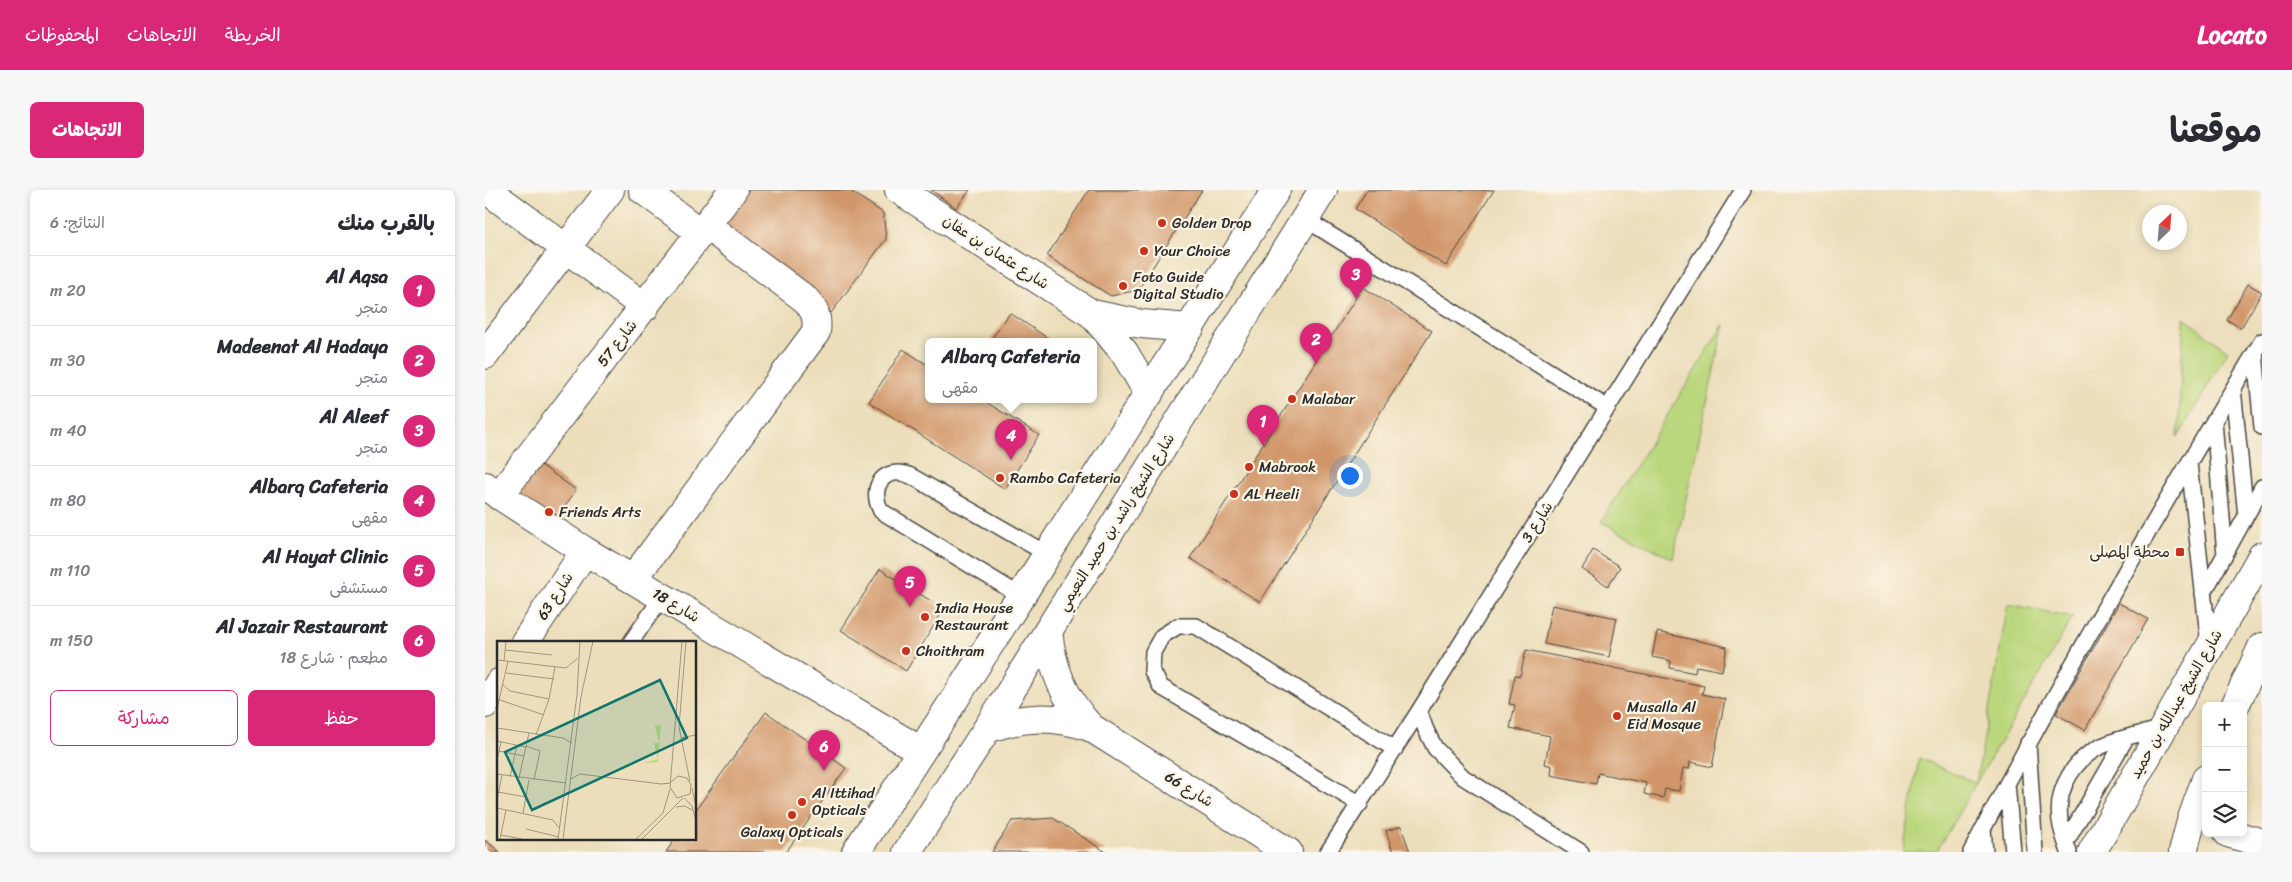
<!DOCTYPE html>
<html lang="ar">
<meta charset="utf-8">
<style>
body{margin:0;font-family:Sriracha,"Playpen Sans Arabic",sans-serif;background:#f7f7f7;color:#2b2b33;direction:rtl}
.controls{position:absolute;right:15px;bottom:15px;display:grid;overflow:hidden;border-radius:8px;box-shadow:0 2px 8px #0003}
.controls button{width:45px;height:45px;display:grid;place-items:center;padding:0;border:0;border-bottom:1px solid #e1e1e2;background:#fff;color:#2b2b33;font:25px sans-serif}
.compass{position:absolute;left:1657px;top:15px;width:45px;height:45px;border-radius:50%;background:#fff;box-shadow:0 2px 8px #0003;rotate:25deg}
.you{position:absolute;left:864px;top:285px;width:18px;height:18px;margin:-12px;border:4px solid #fff;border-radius:50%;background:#1a73e8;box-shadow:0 0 0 8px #1a73e833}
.badge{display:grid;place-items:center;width:32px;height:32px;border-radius:50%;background:#db2777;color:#fff;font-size:16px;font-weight:700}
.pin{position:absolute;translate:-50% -41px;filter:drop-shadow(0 1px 2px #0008)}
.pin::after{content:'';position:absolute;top:26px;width:18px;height:15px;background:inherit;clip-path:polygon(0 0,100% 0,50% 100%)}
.popup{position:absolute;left:440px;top:148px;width:172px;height:65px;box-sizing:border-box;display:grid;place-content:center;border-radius:8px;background:#fff;filter:drop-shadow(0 1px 4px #0005);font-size:16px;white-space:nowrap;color:#7c7c81}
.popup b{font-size:19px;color:#2b2b33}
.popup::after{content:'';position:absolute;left:50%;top:100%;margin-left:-10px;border:10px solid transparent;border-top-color:#fff}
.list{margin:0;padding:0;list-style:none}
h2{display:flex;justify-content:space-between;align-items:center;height:65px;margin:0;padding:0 20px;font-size:21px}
h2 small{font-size:16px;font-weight:400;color:#7c7c81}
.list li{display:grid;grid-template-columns:32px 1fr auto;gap:15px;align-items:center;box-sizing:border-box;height:70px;padding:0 20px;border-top:1px solid #e1e1e2}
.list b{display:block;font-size:19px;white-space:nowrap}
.list p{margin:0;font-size:16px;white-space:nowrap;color:#7c7c81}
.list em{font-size:16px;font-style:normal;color:#7c7c81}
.actions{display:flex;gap:10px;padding:15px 20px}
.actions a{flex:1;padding:11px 0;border:1px solid #db2777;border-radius:8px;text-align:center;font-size:18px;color:#db2777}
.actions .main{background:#db2777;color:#fff}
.icon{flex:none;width:28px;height:28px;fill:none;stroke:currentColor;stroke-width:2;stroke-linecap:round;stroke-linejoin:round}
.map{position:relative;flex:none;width:1777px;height:662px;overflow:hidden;direction:ltr;border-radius:8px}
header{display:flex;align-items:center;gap:30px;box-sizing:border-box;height:70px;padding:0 25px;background:#db2777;color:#fff}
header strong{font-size:24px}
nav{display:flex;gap:28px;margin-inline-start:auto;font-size:18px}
.intro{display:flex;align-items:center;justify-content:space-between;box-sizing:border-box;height:120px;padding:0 30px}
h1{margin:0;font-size:35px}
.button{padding:12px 22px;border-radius:8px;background:#db2777;color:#fff;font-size:18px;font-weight:700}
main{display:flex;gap:30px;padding:0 30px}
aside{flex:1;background:#fff;border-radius:8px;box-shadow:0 2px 8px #0003}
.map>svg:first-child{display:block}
.green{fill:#bbd77d;stroke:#738154}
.building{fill:#d1976b}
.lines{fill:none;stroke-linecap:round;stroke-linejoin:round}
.service-casing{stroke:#484641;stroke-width:18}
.minor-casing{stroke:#484641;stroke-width:30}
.tertiary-casing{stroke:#484641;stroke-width:30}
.primary-casing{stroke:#484641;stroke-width:30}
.service{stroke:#fff;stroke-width:15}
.minor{stroke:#fff;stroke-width:28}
.tertiary{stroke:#fff;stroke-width:28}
.primary{stroke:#fff;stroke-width:28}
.poi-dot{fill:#c8321e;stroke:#fcf5e5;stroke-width:2}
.labels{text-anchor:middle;stroke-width:4.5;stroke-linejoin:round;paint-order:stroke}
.poi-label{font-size:15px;fill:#2b2b2b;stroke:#fcf5e5;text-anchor:start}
.street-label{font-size:15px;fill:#2b2b2b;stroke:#fcf5e5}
.inset-road{fill:none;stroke:#9f9681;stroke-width:1}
.view{fill:#0f766e;fill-opacity:0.15;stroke:#0f766e;stroke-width:2.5}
.inset-edge{fill:none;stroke:#2b2b2b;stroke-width:2.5}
</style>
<header>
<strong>Locato</strong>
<nav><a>الخريطة</a><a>الاتجاهات</a><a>المحفوظات</a></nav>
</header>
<div class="intro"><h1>موقعنا</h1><a class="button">الاتجاهات</a></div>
<main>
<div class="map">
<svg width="1777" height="662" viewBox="0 0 1777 662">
<rect width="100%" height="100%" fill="#fcf5e5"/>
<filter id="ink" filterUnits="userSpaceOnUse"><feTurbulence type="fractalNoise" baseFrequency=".02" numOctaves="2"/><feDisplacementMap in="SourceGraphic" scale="10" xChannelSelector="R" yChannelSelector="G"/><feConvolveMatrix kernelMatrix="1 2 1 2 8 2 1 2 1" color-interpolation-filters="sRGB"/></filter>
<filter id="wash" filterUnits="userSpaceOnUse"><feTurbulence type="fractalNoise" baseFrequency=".0096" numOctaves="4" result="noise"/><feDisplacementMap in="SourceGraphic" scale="20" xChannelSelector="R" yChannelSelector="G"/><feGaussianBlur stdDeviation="1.12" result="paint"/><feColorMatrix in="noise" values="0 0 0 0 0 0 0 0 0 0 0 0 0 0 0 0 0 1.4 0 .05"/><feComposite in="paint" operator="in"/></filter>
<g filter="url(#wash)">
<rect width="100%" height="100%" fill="#ecdebb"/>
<path class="green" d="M1699,128L1743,161L1693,247Z
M1239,134L1188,369L1116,332Z
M1523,414L1588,427L1451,662H1418L1434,568L1491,593Z"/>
<g id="blocks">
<path class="building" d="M263,0H364L398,23L401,49L346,123L233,38Z
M446,0H485L471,18Z
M604,0H717L653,100L626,106L562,66Z
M882,0H1009L961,76L870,19Z
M1763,94L1777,102L1756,138L1742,130Z
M878,97L947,141L775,412L705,368Z
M525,123L567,151H505Z
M418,159L444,176V209H496L554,245L520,299L384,212Z
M49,270L91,300L68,334L36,315L31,289Z
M1108,360L1135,377L1123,396L1097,379Z
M395,379L459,419L421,481L356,440Z
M1634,413L1663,429L1600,540L1571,524Z
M1067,415L1132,428L1124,467L1059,454Z
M1172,442L1242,457L1237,481L1211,476L1210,483L1185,478L1186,471L1167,467Z
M1041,460L1219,496L1217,504L1240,509L1227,577L1205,572L1204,579L1198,578L1194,601L1180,599L1178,608L1159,604L1161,593L1113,583L1111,594L1066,585L1067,576L1060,574L1065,546L1025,538L1030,515L1024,514L1030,485L1035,486Z
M281,522L361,578L301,662H181L191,648H210V621Z
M568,628L621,662H507L527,631Z
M916,636L925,662H908L901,641Z
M0,650L15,662H0Z"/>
</g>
</g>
<g filter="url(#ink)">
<use href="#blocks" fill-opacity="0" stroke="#484641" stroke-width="1"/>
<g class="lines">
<g class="service-casing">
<path id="service" d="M820,29L1123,218
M1770,163L1777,237
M1748,199L1761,326
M1729,231L1740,365
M1704,273L1724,455
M1718,404L1777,297
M536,406L396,321C383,296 400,275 426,286L562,364
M146,452L177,407
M934,521L941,540L950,558L978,587L1096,662
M1543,553L1550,662
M1522,594L1528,662
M875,614L676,497L667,481L668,462L677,446L693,436H711L910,559
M1498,639L1500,662
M1581,652L1641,548
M843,662L934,521L1258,0
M1486,662C1576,489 1675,319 1777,151
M1584,662C1581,653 1578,645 1576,636C1568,600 1590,565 1624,553C1641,546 1659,543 1677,539"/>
</g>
<g class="minor-casing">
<path id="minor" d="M2,0L160,117
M158,0L216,43
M414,0L607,124L639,162L664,204
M607,124L656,134L705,138
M0,165L125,0
M0,296L100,361L436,561
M14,306L248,0
M148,389L331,142C333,127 330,120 320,109L221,35
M563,441C567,479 579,508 605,537
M40,452L100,361
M0,514L14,493
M502,539C537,526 569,525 605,537L803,662
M1743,643L1777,653"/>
</g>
<g class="tertiary-casing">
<path id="tertiary" d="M1750,516L1777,457
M1607,662L1777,366
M1698,662L1706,631L1721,589"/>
</g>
<g class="primary-casing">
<path id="primary" d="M371,662L536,406L791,0
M422,662L502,539L838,0"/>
</g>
<use href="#service" class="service"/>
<use href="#minor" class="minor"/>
<use href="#tertiary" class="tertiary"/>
<use href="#primary" class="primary"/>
</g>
</g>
<g class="poi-dot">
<circle cx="677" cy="33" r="5"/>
<circle cx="659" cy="61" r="5"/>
<circle cx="638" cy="96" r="5"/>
<circle cx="807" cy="209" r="5"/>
<circle cx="764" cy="277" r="5"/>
<circle cx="515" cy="288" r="5"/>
<circle cx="749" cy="304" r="5"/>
<circle cx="64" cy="322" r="5"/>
<rect x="1690" y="357" width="10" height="10" rx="2.5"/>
<circle cx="440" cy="427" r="5"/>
<circle cx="421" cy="461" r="5"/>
<circle cx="1132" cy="526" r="5"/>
<circle cx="317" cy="612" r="5"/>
<circle cx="307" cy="625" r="5"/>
</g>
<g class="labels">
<g class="poi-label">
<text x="687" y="38">Golden Drop</text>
<text x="669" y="66">Your Choice</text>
<text x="648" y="92">Foto Guide<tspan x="648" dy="17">Digital Studio</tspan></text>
<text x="817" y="214">Malabar</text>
<text x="774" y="282">Mabrook</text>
<text x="525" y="293">Rambo Cafeteria</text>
<text x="759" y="309">AL Heeli</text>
<text x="74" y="327">Friends Arts</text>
<text x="1685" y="367" text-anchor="end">محطة المصلى</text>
<text x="450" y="423">India House<tspan x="450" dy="17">Restaurant</tspan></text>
<text x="431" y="466">Choithram</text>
<text x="1142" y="522">Musalla Al<tspan x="1142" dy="17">Eid Mosque</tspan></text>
<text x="327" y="608">Al Ittihad<tspan x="327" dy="17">Opticals</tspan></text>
<text x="307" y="647" text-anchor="middle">Galaxy Opticals</text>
</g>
<g class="street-label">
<text transform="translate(511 62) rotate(33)" y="5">شارع عثمان بن عفان</text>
<text transform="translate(132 153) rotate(-52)" y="5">شارع 57</text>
<text transform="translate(631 332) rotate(-58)" y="5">شارع الشيخ راشد بن حميد النعيمي</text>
<text transform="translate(1052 332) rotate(-58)" y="5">شارع 3</text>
<text transform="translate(70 406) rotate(-57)" y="5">شارع 63</text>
<text transform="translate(191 415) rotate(31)" y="5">شارع 18</text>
<text transform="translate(1691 514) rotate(-60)" y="5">شارع الشيخ عبدالله بن حميد</text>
<text transform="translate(704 599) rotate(32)" y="5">شارع 66</text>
</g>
</g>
<g transform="translate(12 451)">
<rect width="199" height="199" fill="#ecdebb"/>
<path d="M164,84L161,121L147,122L161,118L157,102H162L158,85Z" fill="#bbd77d"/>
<path class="inset-road" d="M189,0L182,86L193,140M8,9L55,14M0,19L69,27L81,17M7,20L9,0M9,32L57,38M6,44L13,50L52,58M0,58L47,74M0,68L11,20M0,87L66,97L75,102M39,94L52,58L58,26M183,97L199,94M0,100L29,106M29,105L43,110L37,139M2,110L27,115M0,119L4,101M0,133L69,142M13,136L20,104M22,137L32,92M74,138L83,133L164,143L174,142M174,141L181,135L190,137L194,144L193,153L180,157L173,146L185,0M195,147L199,165M1,151L29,156M187,157L195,165L199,180M0,159L5,134M179,166L188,165L195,169M0,167L56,179L62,187M26,172L32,139M29,188L62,196M4,194L25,198M3,198L9,169M61,198L80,54L83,0M66,198L84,56L96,0M139,198L166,172L173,148M145,198L186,157"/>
<path class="view" d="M163,39L190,97L35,169L8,111Z"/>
<rect width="199" height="199" class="inset-edge"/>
</g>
</svg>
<div class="controls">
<button>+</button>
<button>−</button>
<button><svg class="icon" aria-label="layers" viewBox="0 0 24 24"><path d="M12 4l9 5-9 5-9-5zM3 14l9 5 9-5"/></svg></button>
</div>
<svg class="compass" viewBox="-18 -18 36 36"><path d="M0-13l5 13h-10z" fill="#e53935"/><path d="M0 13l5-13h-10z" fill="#7c7c81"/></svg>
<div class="you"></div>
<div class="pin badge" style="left:778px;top:256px">1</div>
<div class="pin badge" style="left:831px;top:174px">2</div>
<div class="pin badge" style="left:871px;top:109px">3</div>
<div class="pin badge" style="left:526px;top:270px">4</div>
<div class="popup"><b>Albarq Cafeteria</b>مقهى</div>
<div class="pin badge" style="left:425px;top:417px">5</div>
<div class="pin badge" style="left:339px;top:581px">6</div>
</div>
<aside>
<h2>بالقرب منك<small>النتائج: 6</small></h2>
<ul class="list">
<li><span class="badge">1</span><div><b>Al Aqsa</b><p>متجر</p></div><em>20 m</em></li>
<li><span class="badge">2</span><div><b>Madeenat Al Hadaya</b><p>متجر</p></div><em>30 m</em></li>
<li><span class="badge">3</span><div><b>Al Aleef</b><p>متجر</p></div><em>40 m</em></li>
<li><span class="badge">4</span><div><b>Albarq Cafeteria</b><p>مقهى</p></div><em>80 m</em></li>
<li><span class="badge">5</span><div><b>Al Hayat Clinic</b><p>مستشفى</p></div><em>110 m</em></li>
<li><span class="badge">6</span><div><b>Al Jazair Restaurant</b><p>مطعم · شارع 18</p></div><em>150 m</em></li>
</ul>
<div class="actions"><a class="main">حفظ</a><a>مشاركة</a></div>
</aside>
</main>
